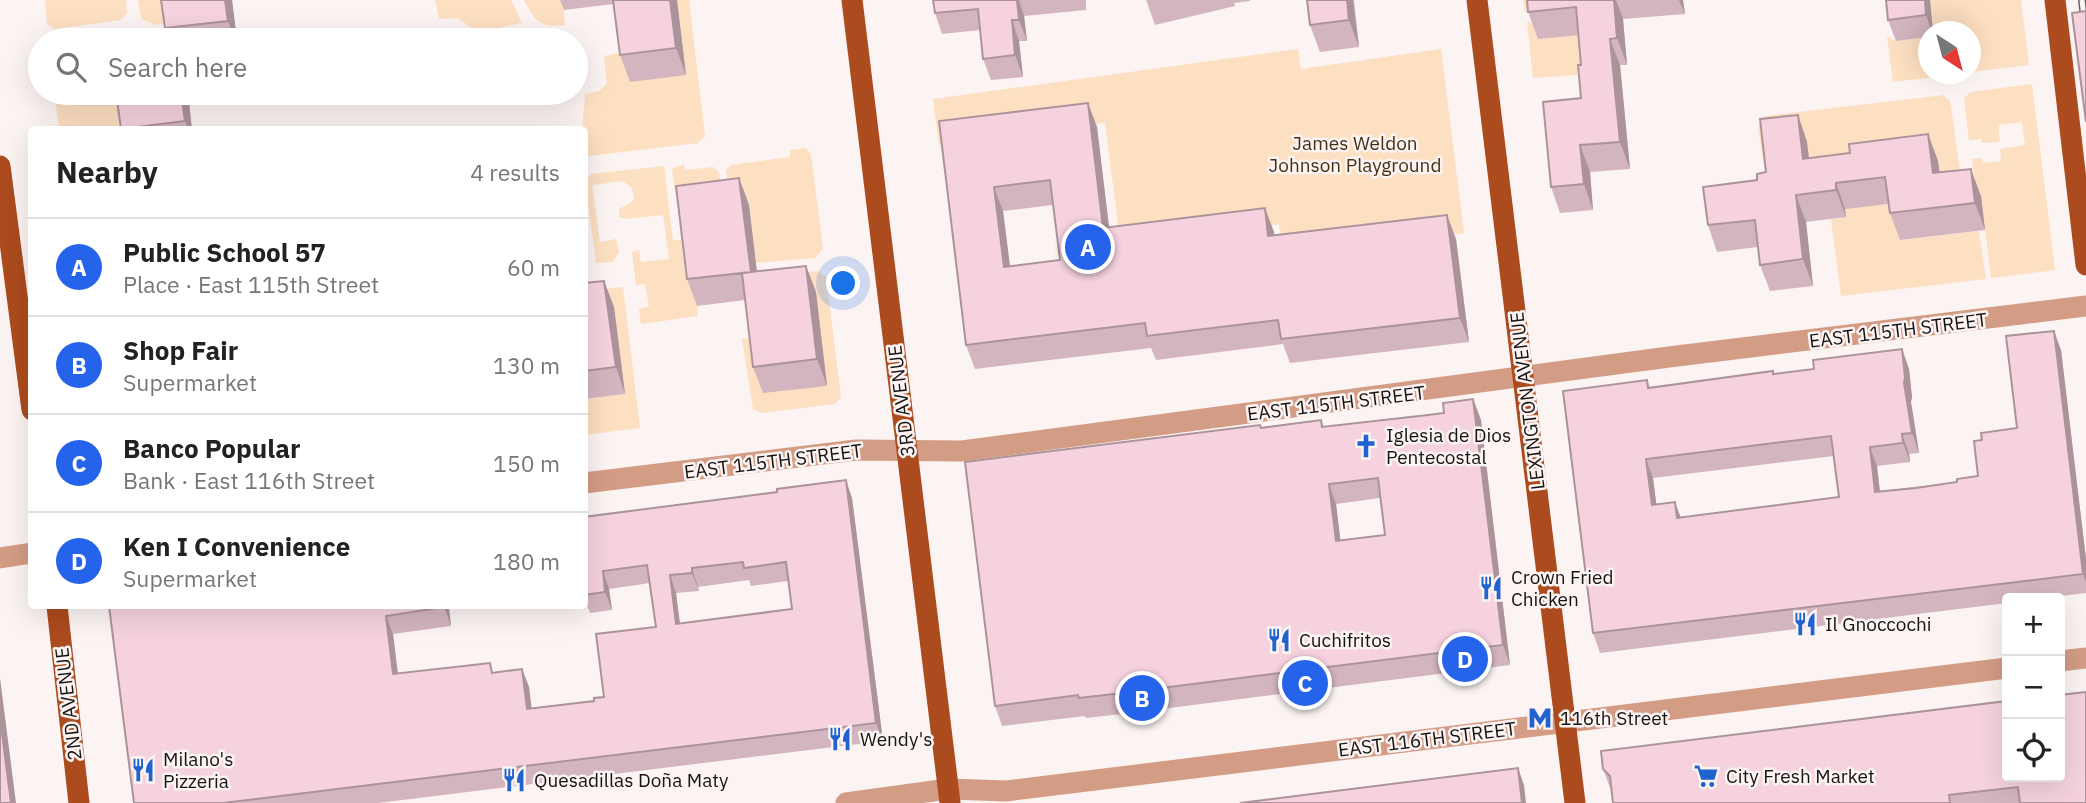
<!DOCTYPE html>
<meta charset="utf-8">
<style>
body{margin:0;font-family:"IBM Plex Sans",sans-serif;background:#f2f2f2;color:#222}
.controls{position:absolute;right:21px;bottom:21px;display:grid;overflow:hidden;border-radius:7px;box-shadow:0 7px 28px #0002}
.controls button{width:63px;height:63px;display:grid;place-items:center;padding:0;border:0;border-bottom:2px solid #e0e0e0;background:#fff;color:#222;font:35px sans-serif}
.compass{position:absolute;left:1918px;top:21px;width:63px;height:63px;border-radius:50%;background:#fff;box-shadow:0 7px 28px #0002;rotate:144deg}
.you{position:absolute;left:844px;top:284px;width:24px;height:24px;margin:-18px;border:5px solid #fff;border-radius:50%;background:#1a73e8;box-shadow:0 0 0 10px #1a73e833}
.badge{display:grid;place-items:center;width:46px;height:46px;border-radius:50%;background:#2563eb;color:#fff;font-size:23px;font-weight:700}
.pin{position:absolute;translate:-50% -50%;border:4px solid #fff;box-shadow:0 2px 7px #0006}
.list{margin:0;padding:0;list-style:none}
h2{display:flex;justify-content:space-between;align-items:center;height:91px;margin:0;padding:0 28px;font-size:30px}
h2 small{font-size:23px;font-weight:400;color:#767676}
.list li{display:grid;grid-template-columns:46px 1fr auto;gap:21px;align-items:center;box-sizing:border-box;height:98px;padding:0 28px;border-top:2px solid #e0e0e0}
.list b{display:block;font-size:26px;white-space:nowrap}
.list p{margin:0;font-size:23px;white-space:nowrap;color:#767676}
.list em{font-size:23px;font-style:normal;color:#767676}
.icon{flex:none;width:38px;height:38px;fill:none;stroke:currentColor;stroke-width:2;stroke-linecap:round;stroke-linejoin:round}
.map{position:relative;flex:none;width:2086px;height:803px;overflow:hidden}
.search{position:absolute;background:#fff;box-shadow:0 7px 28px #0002;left:28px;top:28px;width:560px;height:77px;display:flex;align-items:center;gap:18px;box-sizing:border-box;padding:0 24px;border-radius:38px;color:#767676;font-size:26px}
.panel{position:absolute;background:#fff;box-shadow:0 7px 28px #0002;left:28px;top:126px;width:560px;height:483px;border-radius:7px}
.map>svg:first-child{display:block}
.green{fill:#fddfc1}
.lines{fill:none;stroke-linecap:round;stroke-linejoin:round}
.minor{stroke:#d39c85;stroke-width:21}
.major{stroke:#ac4b1d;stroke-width:21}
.rail-casing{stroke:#6b6666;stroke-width:8}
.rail{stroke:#fcf3f3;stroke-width:5;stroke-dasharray:16;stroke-linecap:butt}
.wall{fill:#d3b5bf;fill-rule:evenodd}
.shaded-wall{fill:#ac939b}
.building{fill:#f5d2de;stroke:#ac939b;stroke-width:2;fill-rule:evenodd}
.labels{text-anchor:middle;stroke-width:5;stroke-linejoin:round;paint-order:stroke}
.park-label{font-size:19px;fill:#483015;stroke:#fcf3f3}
.street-label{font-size:19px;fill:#171414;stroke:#fcf3f3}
.poi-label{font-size:19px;fill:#171414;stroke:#fcf3f3;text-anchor:start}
</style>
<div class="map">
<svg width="2086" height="803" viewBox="0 0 2086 803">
<rect width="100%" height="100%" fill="#fcf3f3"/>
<path class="green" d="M45,0H126L127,13L121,20L55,29L47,24Z
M138,0H168L170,23L156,25L141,19Z
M435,0H511L522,23L477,32L458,18L439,19Z
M524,0H563L565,25C541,28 534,21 524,0Z
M677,0H689L705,136L698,143L589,156L585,153L584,130H582L585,94L599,91L607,84L604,56L626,52L685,74Z
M1523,0H1551L1586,34L1589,74L1533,78L1527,22L1532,23L1531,12H1525Z
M1930,0H2021L2029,65L1971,72L1970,32L1933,31Z
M1887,36L1896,41L1928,37V74H1960L1893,82Z
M1298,49L1301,69L1441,49L1464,233L1284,256L1279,224L1141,242L1126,286L1105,123L939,145L933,99Z
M2032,84L2055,270L1991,278L1981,196H1977L1972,159L1982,158L1983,163L2001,161L2000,149L2025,145L2022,122L1998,125L2000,142L1982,143V139L1969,140L1964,99L1970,92Z
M54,93H123L127,129H59Z
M1944,95L1947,99L1950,100L1961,177L1942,191L1938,161L1812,185L1807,142L1767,186L1758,127L1765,116Z
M805,148L811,154L823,249L815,258L756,263L749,201L730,202L726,170L732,165L790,157V150Z
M684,164L685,170L713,167L719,172L722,195L688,233L681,230L672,169Z
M664,166L673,240H681L684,268L693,267L698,316L641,324L639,309L649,306L645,284L636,285L632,252L639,250L641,262L669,259L663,215L625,219L619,217V209L629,204L634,199L632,188L623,181L592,185L600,242L616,239L619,252L613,262L596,263L585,182L591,174Z
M1895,204L1900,240L1979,231L1986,279L1841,296L1831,219L1846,217L1845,208Z
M818,271L826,277L841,397L835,404L762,413L753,409L742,339L756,337L784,275Z
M623,287L640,428L585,435L584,399L625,394L584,297L585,290Z"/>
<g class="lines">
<path class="minor" d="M584,483L856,450L962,451L1669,357L2086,306
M0,558L32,553
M2060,661L2086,658
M846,803L948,789L1006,791L2007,668"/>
<path class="major" d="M852,0L950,803
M1477,0L1575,803
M2055,0L2086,265
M0,166L32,410
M57,606L79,803"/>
<g class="rail-casing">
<path id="rail" d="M2082,0L2086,35"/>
</g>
<use href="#rail" class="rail"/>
</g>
<path class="wall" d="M232,0L237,40H110L165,31V28Z
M560,0H677L686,75L630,82L620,55L614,4L564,10Z
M933,0H1086V10L1024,16L1027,41H1019L1023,77L991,80L983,59L980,30L942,34L935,13Z
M1146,0H1250V1L1234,3L1235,6L1155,25Z
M1307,0H1354L1359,47L1320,52L1310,25Z
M1527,0H1683L1685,14L1623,19L1627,65H1620L1630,169L1590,172L1593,210L1560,213L1551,187L1581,98V65L1579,35L1538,39L1528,12Z
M1886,0H1930L1933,32H1928V37L1896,41L1888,20Z
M188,93L192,130H121Z
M1798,115L1807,142L1809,158L1850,153L1928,134L1938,161L1940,173L1981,196L1985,230L1900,240L1890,213L1889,204L1845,209L1846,217L1806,222L1813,286L1770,291L1760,265L1758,247L1717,252L1708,225L1766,172Z
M939,121L1097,127L1109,227L1265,208L1274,236L1456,239L1469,342L1290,363L1283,344L1156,360L1151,348L975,369L966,345ZM1053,205L1060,260L1010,266L1003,211Z
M739,178L749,205L757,272L806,266L816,292L827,386L763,393L753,367L745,300L697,306L687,279Z
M604,281L614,307L625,394L584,399V283Z
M1902,349L1909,369L1912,397L1911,402L1919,453L1909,454L1910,462L1877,466L1880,491L1957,482L1978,476L1982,440L2017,428L2061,350L2086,559V593L2045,598H2007V603L1600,653L1593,633L1647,380L1650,388L1774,374L1814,369ZM1834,456L1839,497L1681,518L1656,504L1653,478Z
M1473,399L1481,420L1510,665L1122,714L1086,718L1085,716L1002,726L995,706L1261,427L1321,420L1324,427L1444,413ZM1380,498L1385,535L1340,540L1336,504Z
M852,498L883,741L378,803H134L109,606H477L449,609L451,626L393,634L398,674L494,672L522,669L529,687L531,708L594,701L604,697L656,627L650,583L609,589L612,610L590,613L584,597V517ZM749,580L751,586L788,581L792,609L680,623L676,593L699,591L698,587Z
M2086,692V803H1613L1612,793L1603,769Z"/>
<path class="shaded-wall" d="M225,0H232L237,40H235L228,21Z
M670,0H677L686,75L676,48Z
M1017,0H1019L1024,16L1027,41L1019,20Z
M1347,0H1353L1359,47L1349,20Z
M1614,0H1616L1623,19L1627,65L1617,38Z
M1679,0H1683L1685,14Z
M1925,0H1930L1933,32H1932L1926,15Z
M1012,20L1019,41L1023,77L1015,55Z
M1610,39L1620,65L1630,169L1620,142Z
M181,93H188L192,130H188L185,121Z
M1088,103L1097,127L1112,252L1103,228Z
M1798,115L1807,142L1812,185L1803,159Z
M1928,134L1938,161L1943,200L1933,173Z
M1580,145L1590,172L1593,210L1584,184Z
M1971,169L1981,196L1985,230L1975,203Z
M739,178L749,205L760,298L751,272Z
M1836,183L1845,209L1846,217L1836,190Z
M994,187L1003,211L1013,291L1004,267Z
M1796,195L1806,222L1813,286L1803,259Z
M1265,208L1274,232L1277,260L1268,236Z
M1447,215L1456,239L1469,342L1460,318Z
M806,266L816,292L827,386L817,359Z
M604,281L614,307L625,394L616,367Z
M2054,331L2061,350L2086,559V582L2083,574Z
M1902,349L1909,369L1912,397L1911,402L1919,453L1912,433L1904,383Z
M1473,399L1481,420L1510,665L1503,645Z
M1902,434L1909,454L1910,462L1903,443Z
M1870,447L1877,466L1882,511L1875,492Z
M1646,459L1653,478L1659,524L1652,505Z
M846,480L852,498L883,741L876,723Z
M1329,484L1336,504L1343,561L1336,541Z
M1675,502L1682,521L1677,518Z
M692,568L698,587L699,591L692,573Z
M603,571L609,589L612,610L605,592Z
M670,575L676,593L682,642L676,624Z
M444,606H447L449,609L451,626Z
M386,616L393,634L400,692L393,674Z
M522,669L529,687L534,727L527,709Z
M0,678L16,803H11L0,718Z
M1518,768L1524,785L1526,803H1522Z"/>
<path class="building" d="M161,0H225L228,21L165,28Z
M613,0H670L676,48L620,55Z
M933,0H1017L1019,20H1012L1015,55L983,59L978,9L935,13Z
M1307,0H1347L1349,20L1310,25Z
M1527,0H1614L1617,38L1610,39L1620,142L1580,145L1584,184L1551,187L1543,102L1581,98L1578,65H1581L1576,7L1528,12Z
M1886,0H1925L1926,15L1888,20Z
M2086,11V122L2072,13Z
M174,30L175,40H110V37Z
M116,93H181L185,121L121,129Z
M1088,103L1103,228L1265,208L1268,236L1447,215L1460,318L1281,339L1278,320L1147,336L1145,323L966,345L939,121ZM1050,180L1060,260L1004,267L994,187Z
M1798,115L1803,159L1850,153L1849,144L1928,134L1933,173L1971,169L1975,203L1890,213L1885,177L1836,183V190L1796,195L1803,259L1760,265L1755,220L1708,225L1703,187L1757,180V174L1766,172L1760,119Z
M739,178L751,272L687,279L676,186Z
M806,266L817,359L753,367L742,273Z
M604,281L616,367L584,371V283Z
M2054,331L2083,574L1593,633L1563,391L1647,380L1648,388L1773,371V374L1814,369L1813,360L1902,349L1905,378L1904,383L1912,433L1902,434L1903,443L1870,447L1875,492L1916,488L1957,482V479L1978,476L1974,441L1982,440L1981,433L2017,428L2006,336ZM1831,436L1839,497L1677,518L1675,502L1652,505L1646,459Z
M1473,399L1503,645L1114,694L1079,698L1078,695L995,706L965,462L1260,425L1261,428L1321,420L1322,427L1428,415L1444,413L1443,403ZM1378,478L1385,535L1336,541L1329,484Z
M846,480L876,723L223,803H134L109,606H444V607L386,616L393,674L490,663L492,673L522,669L527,709L594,701V698L604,697L596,634L656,627L647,565L603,571L605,592L584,595V517L777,492V489ZM743,562L744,568L786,562L792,609L676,624L670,575L692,573V568Z
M2086,692V803H2020L2018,787L1949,795L1950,803H1613L1610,776L1603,769L1601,751L2007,701V777H2060V695Z
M0,718L11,803H0Z
M1518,768L1522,803H1240Z"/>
<defs>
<g id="church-bare" transform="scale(1.89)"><path d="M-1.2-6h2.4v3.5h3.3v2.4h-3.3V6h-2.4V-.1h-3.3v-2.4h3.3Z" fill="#2063cf" stroke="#fcf3f3" stroke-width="2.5" paint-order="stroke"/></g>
<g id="restaurant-bare" transform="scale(1.89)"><path d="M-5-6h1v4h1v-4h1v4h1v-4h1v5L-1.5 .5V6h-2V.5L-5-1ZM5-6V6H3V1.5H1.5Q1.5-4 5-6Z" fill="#2063cf" stroke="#fcf3f3" stroke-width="2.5" paint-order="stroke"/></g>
<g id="metro-bare" transform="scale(1.89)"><path d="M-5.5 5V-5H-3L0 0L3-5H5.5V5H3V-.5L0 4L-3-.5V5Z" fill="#2063cf" stroke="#fcf3f3" stroke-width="2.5" paint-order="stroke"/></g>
<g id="supermarket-bare" transform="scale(1.89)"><path d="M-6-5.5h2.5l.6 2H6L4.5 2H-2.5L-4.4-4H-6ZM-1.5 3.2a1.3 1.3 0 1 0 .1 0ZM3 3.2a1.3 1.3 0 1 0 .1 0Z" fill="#2063cf" stroke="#fcf3f3" stroke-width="2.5" paint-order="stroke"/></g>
</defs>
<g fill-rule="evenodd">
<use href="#church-bare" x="1366" y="446"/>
<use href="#restaurant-bare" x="1491" y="588"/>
<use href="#restaurant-bare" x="1805" y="624"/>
<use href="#restaurant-bare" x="1279" y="640"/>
<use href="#metro-bare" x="1540" y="718"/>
<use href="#restaurant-bare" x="840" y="739"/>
<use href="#restaurant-bare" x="143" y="770"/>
<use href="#supermarket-bare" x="1706" y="776"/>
<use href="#restaurant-bare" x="514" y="780"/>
</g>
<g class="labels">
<g class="park-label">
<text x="1355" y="150">James Weldon<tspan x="1355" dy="22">Johnson Playground</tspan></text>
</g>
<g class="street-label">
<text transform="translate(1898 330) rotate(-7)" y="7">EAST 115TH STREET</text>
<text transform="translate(901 401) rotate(-97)" y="7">3RD AVENUE</text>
<text transform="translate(1527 401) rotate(-97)" y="7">LEXINGTON AVENUE</text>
<text transform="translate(1336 403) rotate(-7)" y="7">EAST 115TH STREET</text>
<text transform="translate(773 461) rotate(-7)" y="7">EAST 115TH STREET</text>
<text transform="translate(68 704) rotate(-97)" y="7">2ND AVENUE</text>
<text transform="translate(1427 739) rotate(-7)" y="7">EAST 116TH STREET</text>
</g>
<g class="poi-label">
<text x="1386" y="442">Iglesia de Dios<tspan x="1386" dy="22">Pentecostal</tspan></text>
<text x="1511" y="584">Crown Fried<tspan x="1511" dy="22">Chicken</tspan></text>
<text x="1825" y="631">Il Gnoccochi</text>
<text x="1299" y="647">Cuchifritos</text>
<text x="1560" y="725">116th Street</text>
<text x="860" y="746">Wendy's</text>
<text x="163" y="766">Milano's<tspan x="163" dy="22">Pizzeria</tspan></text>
<text x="1726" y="783">City Fresh Market</text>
<text x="534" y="787">Quesadillas Doña Maty</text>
</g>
</g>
</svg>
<div class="controls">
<button>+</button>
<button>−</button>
<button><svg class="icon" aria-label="locate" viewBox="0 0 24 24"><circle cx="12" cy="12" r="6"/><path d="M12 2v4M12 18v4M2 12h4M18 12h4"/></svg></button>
</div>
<svg class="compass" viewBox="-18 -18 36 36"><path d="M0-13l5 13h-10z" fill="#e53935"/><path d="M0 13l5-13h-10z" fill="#767676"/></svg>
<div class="you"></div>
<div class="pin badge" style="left:1088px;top:247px">A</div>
<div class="pin badge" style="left:1142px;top:698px">B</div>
<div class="pin badge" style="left:1305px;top:683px">C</div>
<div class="pin badge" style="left:1465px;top:659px">D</div>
<div class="search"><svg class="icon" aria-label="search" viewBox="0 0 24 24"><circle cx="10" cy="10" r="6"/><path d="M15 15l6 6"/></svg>Search here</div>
<section class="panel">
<h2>Nearby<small>4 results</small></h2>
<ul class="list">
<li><span class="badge">A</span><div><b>Public School 57</b><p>Place · East 115th Street</p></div><em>60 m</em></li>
<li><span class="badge">B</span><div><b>Shop Fair</b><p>Supermarket</p></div><em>130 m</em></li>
<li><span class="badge">C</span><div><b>Banco Popular</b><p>Bank · East 116th Street</p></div><em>150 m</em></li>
<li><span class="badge">D</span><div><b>Ken I Convenience</b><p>Supermarket</p></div><em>180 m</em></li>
</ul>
</section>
</div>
